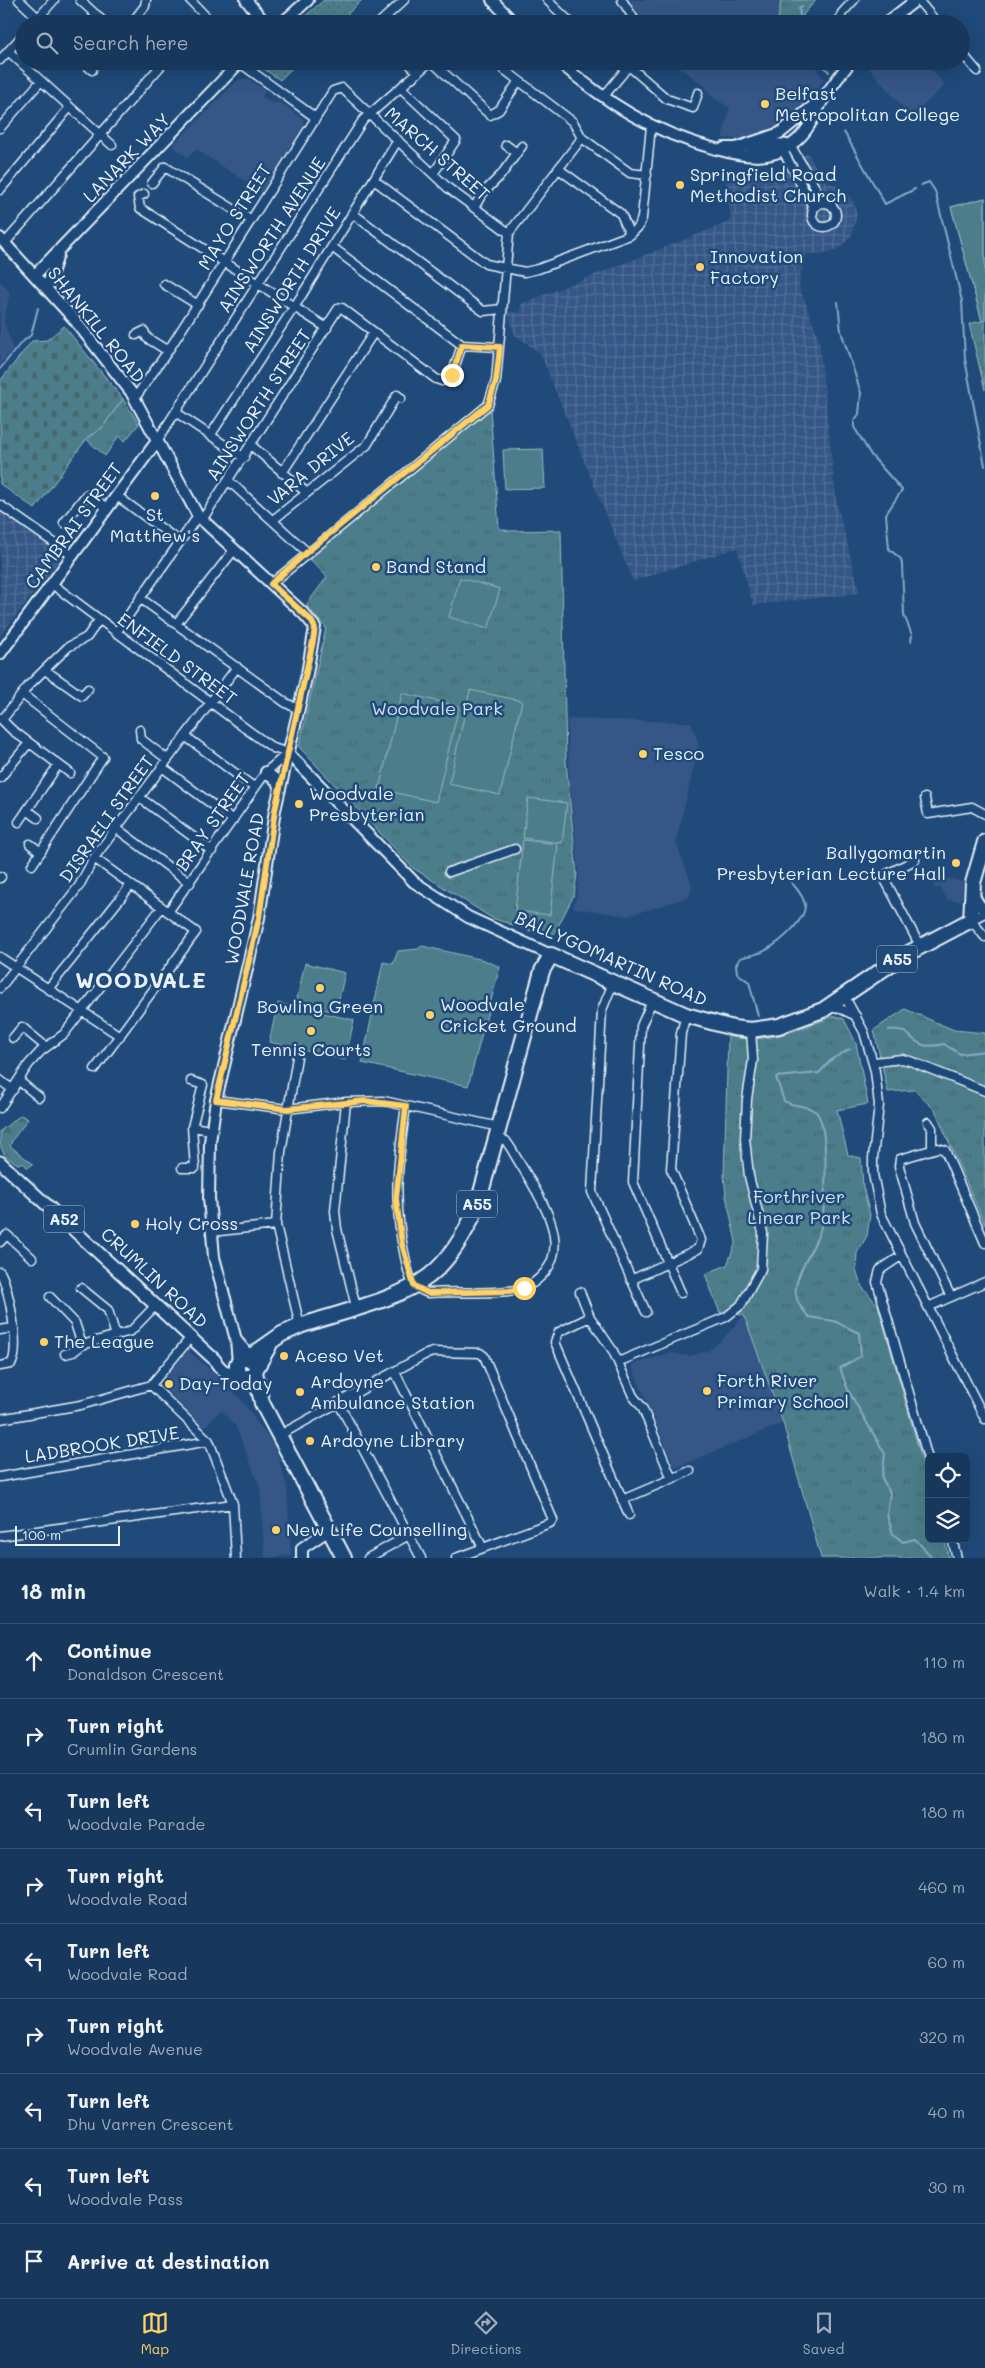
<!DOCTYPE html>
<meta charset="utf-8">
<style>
body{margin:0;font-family:Mali,sans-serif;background:#203f62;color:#f1f3f6}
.controls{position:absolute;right:15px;bottom:15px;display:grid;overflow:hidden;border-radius:8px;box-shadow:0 5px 20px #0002}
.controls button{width:45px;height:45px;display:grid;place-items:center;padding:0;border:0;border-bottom:1px solid #365272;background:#17385c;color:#f1f3f6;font:25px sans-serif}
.scale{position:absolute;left:15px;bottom:12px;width:105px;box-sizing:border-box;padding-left:5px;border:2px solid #e8f1f8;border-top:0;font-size:14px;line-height:18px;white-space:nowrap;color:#e8f1f8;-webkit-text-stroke:4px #1f4a7a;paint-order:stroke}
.stop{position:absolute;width:15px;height:15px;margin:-11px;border:4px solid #ffd166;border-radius:50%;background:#fff}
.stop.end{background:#ffd166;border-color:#fff;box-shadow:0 1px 5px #0008}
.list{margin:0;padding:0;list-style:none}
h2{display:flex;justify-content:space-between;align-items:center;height:65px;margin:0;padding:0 20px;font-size:21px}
h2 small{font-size:16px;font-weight:400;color:#9eacbb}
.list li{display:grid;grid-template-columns:32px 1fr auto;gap:15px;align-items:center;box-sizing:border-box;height:75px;padding:0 20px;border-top:1px solid #365272}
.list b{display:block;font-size:19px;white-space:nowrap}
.list p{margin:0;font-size:16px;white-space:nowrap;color:#9eacbb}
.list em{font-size:16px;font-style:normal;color:#9eacbb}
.icon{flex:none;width:28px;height:28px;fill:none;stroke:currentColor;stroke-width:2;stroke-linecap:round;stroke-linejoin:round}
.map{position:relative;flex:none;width:985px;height:1558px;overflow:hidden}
.search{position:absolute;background:#17385c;box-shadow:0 5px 20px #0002;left:15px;right:15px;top:15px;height:55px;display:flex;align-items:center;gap:12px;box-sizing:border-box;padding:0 18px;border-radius:28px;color:#9eacbb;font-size:19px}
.sheet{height:740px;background:#17385c}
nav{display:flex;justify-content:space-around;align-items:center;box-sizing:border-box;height:70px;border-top:1px solid #365272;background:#17385c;font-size:14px;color:#9eacbb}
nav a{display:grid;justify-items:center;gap:2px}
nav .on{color:#ffd166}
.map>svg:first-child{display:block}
.built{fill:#345786}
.industrial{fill:url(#industrial-grid)}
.grass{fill:url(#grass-dots);stroke:#9ab8c1}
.forest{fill:url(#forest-firs);stroke:#9ab8c1}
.cemetery{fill:url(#cemetery-stones);stroke:#9ab8c1}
.park{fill:url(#park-tufts);stroke:#9ab8c1}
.garden{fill:#4c7e8a;stroke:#9ab8c1}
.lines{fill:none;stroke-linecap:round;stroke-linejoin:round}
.stream{stroke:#8aa8c7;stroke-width:2}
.street-casing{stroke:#e8f1f8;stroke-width:11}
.secondary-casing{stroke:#e8f1f8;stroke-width:14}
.primary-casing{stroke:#e8f1f8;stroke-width:15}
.highway-casing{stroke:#e8f1f8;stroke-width:18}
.street{stroke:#1f4a7a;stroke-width:8}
.secondary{stroke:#1f4a7a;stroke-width:10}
.primary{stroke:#1f4a7a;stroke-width:11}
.highway{stroke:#1f4a7a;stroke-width:14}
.route{stroke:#ffd166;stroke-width:6}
.poi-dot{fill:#ffd166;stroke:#1f4a7a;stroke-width:2}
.labels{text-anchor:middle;stroke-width:5;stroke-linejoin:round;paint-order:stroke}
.shield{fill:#1f4a7a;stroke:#acbfd2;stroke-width:1}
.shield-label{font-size:16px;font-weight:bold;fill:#e8f1f8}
.poi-label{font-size:18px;fill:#e8f1f8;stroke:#1f4a7a;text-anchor:start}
.street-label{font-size:18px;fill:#e8f1f8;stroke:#1f4a7a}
.park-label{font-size:18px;fill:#d1e0e8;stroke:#1f4a7a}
.district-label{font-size:22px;font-weight:bold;letter-spacing:1px;fill:#e8f1f8;stroke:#1f4a7a}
</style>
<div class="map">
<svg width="985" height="1558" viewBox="0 0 985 1558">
<defs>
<pattern id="industrial-grid" width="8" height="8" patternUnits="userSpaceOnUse" patternTransform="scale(1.25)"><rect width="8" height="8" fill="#345786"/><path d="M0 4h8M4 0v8" fill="none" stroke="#517098"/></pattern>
<pattern id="grass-dots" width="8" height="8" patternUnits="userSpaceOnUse" patternTransform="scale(1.25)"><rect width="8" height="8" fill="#4c7e8a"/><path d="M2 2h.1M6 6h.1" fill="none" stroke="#49666d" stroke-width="1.8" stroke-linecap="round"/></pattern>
<pattern id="forest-firs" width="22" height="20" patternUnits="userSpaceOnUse" patternTransform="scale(1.25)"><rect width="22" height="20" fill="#4c7e8a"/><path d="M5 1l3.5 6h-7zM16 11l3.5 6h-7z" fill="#49666d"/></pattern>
<pattern id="cemetery-stones" width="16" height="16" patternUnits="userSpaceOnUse" patternTransform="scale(1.25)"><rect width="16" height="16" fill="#4c7e8a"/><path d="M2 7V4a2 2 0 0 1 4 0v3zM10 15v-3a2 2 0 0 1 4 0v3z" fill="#49666d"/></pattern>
<pattern id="park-tufts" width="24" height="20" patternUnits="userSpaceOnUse" patternTransform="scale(1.25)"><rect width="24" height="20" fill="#4c7e8a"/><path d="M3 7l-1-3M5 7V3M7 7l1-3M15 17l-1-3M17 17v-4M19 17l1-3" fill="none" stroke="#49666d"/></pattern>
</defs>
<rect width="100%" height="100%" fill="#1f4a7a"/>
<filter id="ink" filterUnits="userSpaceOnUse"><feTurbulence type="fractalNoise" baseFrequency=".02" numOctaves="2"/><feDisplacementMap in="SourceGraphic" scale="10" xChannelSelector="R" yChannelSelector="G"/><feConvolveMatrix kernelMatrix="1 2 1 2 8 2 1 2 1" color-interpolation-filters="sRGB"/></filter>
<g filter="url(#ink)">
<path class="built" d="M629,0H781L778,19L784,24H643Z
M670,61H810L824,79L809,101L783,125L767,134L747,140L722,138L730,108L712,97L706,87Z
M863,61H924L945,85L911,117Z
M239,79H249L265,90L262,97L272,103H281L304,120V126L262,192L197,150L187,157L172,146Z
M0,281L10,292L4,321L13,349L0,365Z
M567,719L691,722L699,745L676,842L690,879L692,888L689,897L628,916L573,908L577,895L579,874L570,789Z
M938,876L964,882L961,901L947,900L940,887L936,889L931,882Z
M744,1315L783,1423L675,1468L631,1365L669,1353L690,1356L708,1351L722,1340Z
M188,1350L240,1398L275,1447L287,1487L291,1556L265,1558L260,1488L236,1427L221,1410L204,1428L160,1384Z"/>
<path class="industrial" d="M808,153L823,180L842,188L853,201L857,214L852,235L840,248L822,254H805L799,286L819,339L836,500L860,593L753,605L737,548L633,581L540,353L515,335L507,311L520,313L521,304L731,221L725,172L775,174Z
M0,510L63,555L0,636Z"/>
<path class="grass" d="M324,0H362L337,24H296Z
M263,61H299L280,80L264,69Z"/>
<path class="forest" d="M21,1115L28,1119L13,1139L10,1146L33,1164L28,1168L23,1163L18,1164C1,1154 0,1151 0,1131Z"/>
<path class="cemetery" d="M64,326L123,399L102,428L88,437L35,509L0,484V381L32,341L47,340Z"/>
<path class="park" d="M781,0H816L803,15L805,24H784L778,19Z
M985,198V390L969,324L982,321L951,207Z
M123,399L139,424L125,441L119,436L105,456L86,439L102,428Z
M490,408L499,528L508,531L561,530L566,761L577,875L574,895L552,938L492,918L413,868L299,747L326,628L306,605L327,577L309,558Z
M905,1009L954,1030L985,1033V1225L935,1110L914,1090L888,1092L874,1030Z
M835,1016L844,1019L856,1043L868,1104L837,1110L848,1155L861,1158L863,1187L870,1215L867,1236L857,1253L856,1270L862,1287L878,1305L929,1485V1539H944L949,1558H821L783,1423L744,1315L720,1313L705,1274L727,1265L736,1242L726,1196L724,1176L728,1036C765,1046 801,1028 835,1016Z"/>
<path class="garden" d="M985,198V320L982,321L951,207Z
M543,449L545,488L505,489L503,450Z
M460,578L500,589L488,629L449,617Z
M470,690L522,701L500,795L449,784Z
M402,693L459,706L436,802L379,789Z
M528,798L567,803L562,843L523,838Z
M523,840L558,844L550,915L515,911Z
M422,946L484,960L500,967L468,1086L362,1063L383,962L393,964L398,951L418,949Z
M305,963L345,973L336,1012L296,1003Z
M278,1003L354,1020L345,1060L269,1042Z"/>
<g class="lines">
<path class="stream" d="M801,24L799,8L802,6
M819,61L829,72
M844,132L885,204L915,189
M921,185L929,182L935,191L962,301L965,359L985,466
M838,302L841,331L861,393L859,414L854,421V427L871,455L902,490L886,514L889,549L901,559L902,564L904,615L912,635L911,641
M0,369L20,344L31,335L38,308
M758,1016L749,982L737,973L736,965L740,958C748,955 759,955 766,950C779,943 811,917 804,901C801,893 794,885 788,879
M889,1030C916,1026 908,1053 944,1044L960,1054L985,1051
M850,1049L832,1059L819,1073L776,1077L784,1101C793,1107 807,1104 816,1112C830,1126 826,1211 820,1231C814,1249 793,1277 796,1294C797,1304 803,1310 809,1317L834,1321L859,1333L861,1356L840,1368L848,1390L885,1454L882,1478L890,1493L887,1515L893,1534L903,1542L915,1539L931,1556V1558"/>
<g class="street-casing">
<path id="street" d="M19,0L38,18
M80,0L106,24
M190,0L213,24
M547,0L572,24
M622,0L637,24
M918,0L938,24
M33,24L54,0
M88,24L97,15
M131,24L145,6L146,0
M197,24L204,15
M378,24L404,0
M838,24L842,13L854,0
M8,51L112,145
M961,52L977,71
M0,60L24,34
M81,61L92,70
M407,61L418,73
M431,61L490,115L499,110L518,82
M493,61L573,122L582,138L630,173L647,175
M240,63L316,118
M629,66L667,99L693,108L698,93
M401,88L456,140L433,174
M604,96L633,61
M0,128L41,81
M506,145L517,153
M791,146L824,203
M781,147L811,203L813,212
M560,170L621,214L630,235
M374,180L486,264L525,272L538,269L630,235L639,226L642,218L651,126
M152,183L165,167L251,220
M0,190L70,107
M144,194L138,197L140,208L327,328
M812 215a12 12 0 1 1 24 0a12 12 0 1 1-24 0Z
M474,208L482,194L501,175L522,146
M352,213L483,311L502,309
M5,243L165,61
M332,247L462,345L499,347
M164,284L198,305
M136,335L144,331L147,338L168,351
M135,398L168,351L333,91L342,88L448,188L509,233
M177,413L244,458
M210,436L300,298L398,140
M157,441L363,120L431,61
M252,446L307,493
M282,473L374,332
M229,481L307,552
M117,496L180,542
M0,505L73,556
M202,520L338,309L342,308L436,379L442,381L452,375L462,345
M273,520L367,445L397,395L401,398
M64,523L86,495L108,508
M52,584L249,731L273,748L288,753
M271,584L488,405L496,381L509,233L582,138
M140,598L286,703L298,709
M176,624L234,550
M116,633L198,516
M45,670L82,696L88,689
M22,694L103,757L32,865
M0,718L12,730L70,773
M2,720L29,685L68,647L87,637L99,620
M140,730L141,739L167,759
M185,736L255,788
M162,767L233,820
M0,778L29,743
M139,797L212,851
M925,798L928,814L972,807L985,814
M27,810L38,818
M19,822L58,765
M116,828L190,883
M30,844L41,852
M94,858L196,932L95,1069
M915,860L883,876L920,946
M449,872L515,849
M0,878L1,877
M168,912L266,772L288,753
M985,913L971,920L985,937
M0,957L120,1036
M613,983L602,1010L592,1192L646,1312
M0,988L79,886L94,858L237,667
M48,989L131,885
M845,997L864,1032L875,1071L879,1105L873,1158V1174L881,1214L985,1419
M652,1001L641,1026L633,1182L681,1293
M828,1007L841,1009L856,1016
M13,1038L22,1027L46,1047
M298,1051L281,1152L276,1225L300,1326
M874,1062L902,1059L910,1061L985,1091
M0,1080L13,1090
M19,1081L39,1097
M216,1100L287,1109L346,1102L384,1101L499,1127
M346,1102L335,1211L337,1229L356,1307
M406,1106C398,1162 392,1200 405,1257C409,1274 409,1287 428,1293C452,1291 503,1295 524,1288C532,1285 539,1279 545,1272C574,1237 530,1183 512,1150L506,1141L496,1137
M0,1108L29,1064L41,1051L64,1034L162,907
M928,1122L932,1128V1149
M192,1127L211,1130
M182,1168H195L192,1127L203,1085L191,1081
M211,1232L276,1225
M0,1242L7,1235L32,1258
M901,1256L880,1270L877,1282L929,1462
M0,1272C9,1286 21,1351 11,1364L0,1366
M631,1280L698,1249L701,1240L671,1169L681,1033L686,1015
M81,1288L108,1310L116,1336
M580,1292L590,1317L613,1351L633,1396L642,1407L672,1479
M50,1297L75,1323L82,1345
M951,1297L915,1223L899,1166L900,1159L938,1148L945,1150L985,1243
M928,1307L985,1282
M590,1317L559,1332L555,1342L629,1515
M0,1330L13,1328
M65,1354L73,1352L82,1345L131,1331L156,1305
M618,1362L726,1317L741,1305L761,1269L763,1233L749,1176L745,1139L747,1099L753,1060L751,1030
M395,1372L483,1548
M151,1385L209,1441L233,1504L236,1558
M338,1402L421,1558
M0,1419L81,1405L151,1385L191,1337
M280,1435L424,1355L433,1352L480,1353L484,1356L553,1520L550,1523L456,1558
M0,1477L209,1441
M622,1500L690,1471
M0,1536L233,1504
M952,1539L957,1558
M368,1558L409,1535"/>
</g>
<g class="secondary-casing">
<path id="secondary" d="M246,0L266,24
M492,0L515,24
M281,24L308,0
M885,24L916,0
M558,61C606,103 654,133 716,149C741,156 769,162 792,144C809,132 814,115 824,98C832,85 842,73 851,61
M724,148H736L780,133L822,99
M751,148C767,148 775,141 791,146
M0,238L73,318L131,392L198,516L303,613L315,627L307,674L275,810L259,918L216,1100L210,1142L209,1198L214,1257L236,1340L238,1362
M35,275L241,61
M47,288L58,255
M0,654L157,441
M288,753L414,882L468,917L551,955
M266,772L276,780L280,788
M972,893L980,906L985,909
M236,1340L246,1352L248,1358
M302,1558V1548L329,1530"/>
</g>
<g class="primary-casing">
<path id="primary" d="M0,1162L215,1360C219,1370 231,1376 241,1377"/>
</g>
<g class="highway-casing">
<path id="highway" d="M248,1358L282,1334L300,1326C337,1313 399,1300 429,1276C451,1259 466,1232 477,1207L542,971L551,955L686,1015L733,1028L751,1030L779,1026L823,1010L901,957L971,920L973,883L985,842
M255,1363L248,1358H242L237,1364V1372L243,1378L252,1376L269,1346
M255,1372L262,1403L344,1558"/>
</g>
<use href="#street" class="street"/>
<use href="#secondary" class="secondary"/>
<use href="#primary" class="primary"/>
<use href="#highway" class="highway"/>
</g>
</g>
<g class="lines" filter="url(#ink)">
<path class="route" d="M452,375L462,345L500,347L496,381L488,405L307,552L271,584L311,620L315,628L313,641L275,810L259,918L216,1100L287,1109L365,1101L406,1106L396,1199L402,1244L414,1286L428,1293L509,1291L524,1288"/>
</g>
<g class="poi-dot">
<circle cx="765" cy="104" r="5"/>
<circle cx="680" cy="185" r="5"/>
<circle cx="700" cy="267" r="5"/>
<circle cx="155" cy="496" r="5"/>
<circle cx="376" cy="567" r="5"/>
<circle cx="643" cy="754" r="5"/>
<circle cx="299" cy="804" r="5"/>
<circle cx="956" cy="863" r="5"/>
<circle cx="320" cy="988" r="5"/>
<circle cx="430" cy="1015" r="5"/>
<circle cx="311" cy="1031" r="5"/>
<circle cx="135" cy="1224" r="5"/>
<circle cx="44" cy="1342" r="5"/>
<circle cx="284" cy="1356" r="5"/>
<circle cx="169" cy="1384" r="5"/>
<circle cx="707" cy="1391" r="5"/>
<circle cx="300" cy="1392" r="5"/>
<circle cx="310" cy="1441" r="5"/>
<circle cx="276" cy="1530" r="5"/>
</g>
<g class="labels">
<g class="shield">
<rect x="877" y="945.5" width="40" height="27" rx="4"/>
<rect x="457" y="1190.5" width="40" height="27" rx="4"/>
<rect x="44" y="1205.5" width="40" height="27" rx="4"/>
</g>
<g class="shield-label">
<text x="897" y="965">A55</text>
<text x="477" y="1210">A55</text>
<text x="64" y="1225">A52</text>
</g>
<g class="poi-label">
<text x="775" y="100">Belfast<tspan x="775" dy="21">Metropolitan College</tspan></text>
<text x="690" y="181">Springfield Road<tspan x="690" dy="21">Methodist Church</tspan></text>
<text x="710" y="263">Innovation<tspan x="710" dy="21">Factory</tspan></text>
<text x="155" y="521" text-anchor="middle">St<tspan x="155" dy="21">Matthew’s</tspan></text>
<text x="386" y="573">Band Stand</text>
<text x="653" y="760">Tesco</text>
<text x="309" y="800">Woodvale<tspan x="309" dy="21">Presbyterian</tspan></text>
<text x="946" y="859" text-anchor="end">Ballygomartin<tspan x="946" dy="21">Presbyterian Lecture Hall</tspan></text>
<text x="440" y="1011">Woodvale<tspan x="440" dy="21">Cricket Ground</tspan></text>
<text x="320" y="1013" text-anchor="middle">Bowling Green</text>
<text x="311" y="1056" text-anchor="middle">Tennis Courts</text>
<text x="145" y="1230">Holy Cross</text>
<text x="54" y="1348">The League</text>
<text x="294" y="1362">Aceso Vet</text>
<text x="717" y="1387">Forth River<tspan x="717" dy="21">Primary School</tspan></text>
<text x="310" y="1388">Ardoyne<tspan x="310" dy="21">Ambulance Station</tspan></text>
<text x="179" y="1390">Day-Today</text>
<text x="320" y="1447">Ardoyne Library</text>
<text x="286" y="1536">New Life Counselling</text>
</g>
<g class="street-label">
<text transform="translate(437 154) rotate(41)" y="6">MARCH STREET</text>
<text transform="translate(127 158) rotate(-46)" y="6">LANARK WAY</text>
<text transform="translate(235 217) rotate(-58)" y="6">MAYO STREET</text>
<text transform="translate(272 235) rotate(-57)" y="6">AINSWORTH AVENUE</text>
<text transform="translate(292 280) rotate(-58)" y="6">AINSWORTH DRIVE</text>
<text transform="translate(96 325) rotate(51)" y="6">SHANKILL ROAD</text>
<text transform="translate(259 405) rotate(-57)" y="6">AINSWORTH STREET</text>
<text transform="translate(311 469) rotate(-39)" y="6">VARA DRIVE</text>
<text transform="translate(74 526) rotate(-54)" y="6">CAMBRAI STREET</text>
<text transform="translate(177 659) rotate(36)" y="6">ENFIELD STREET</text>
<text transform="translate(107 819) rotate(-55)" y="6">DISRAELI STREET</text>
<text transform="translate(213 822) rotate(-55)" y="6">BRAY STREET</text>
<text transform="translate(245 889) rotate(-80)" y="6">WOODVALE ROAD</text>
<text transform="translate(611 959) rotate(24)" y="6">BALLYGOMARTIN ROAD</text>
<text transform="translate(154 1278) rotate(43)" y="6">CRUMLIN ROAD</text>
<text transform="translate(102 1445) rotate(-9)" y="6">LADBROOK DRIVE</text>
</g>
<g class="park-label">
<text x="437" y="715">Woodvale Park</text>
<text x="799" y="1203">Forthriver<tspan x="799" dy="21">Linear Park</tspan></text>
</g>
<g class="district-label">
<text x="141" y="988">WOODVALE</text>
</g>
</g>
</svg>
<div class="controls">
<button><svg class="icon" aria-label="locate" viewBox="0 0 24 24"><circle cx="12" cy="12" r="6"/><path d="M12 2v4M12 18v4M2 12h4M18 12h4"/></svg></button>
<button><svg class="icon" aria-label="layers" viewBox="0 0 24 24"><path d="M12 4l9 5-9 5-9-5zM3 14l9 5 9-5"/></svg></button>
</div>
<div class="scale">100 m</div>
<div class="stop" style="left:524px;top:1288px"></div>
<div class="stop end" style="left:452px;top:375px"></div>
<div class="search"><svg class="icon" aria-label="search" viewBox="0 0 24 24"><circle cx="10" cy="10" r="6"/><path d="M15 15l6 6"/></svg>Search here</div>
</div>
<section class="sheet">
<h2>18 min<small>Walk · 1.4 km</small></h2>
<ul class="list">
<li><svg class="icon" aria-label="ahead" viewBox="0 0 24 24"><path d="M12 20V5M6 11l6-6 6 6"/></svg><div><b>Continue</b><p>Donaldson Crescent</p></div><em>110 m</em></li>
<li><svg class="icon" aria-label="right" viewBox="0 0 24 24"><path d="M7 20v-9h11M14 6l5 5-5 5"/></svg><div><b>Turn right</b><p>Crumlin Gardens</p></div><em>180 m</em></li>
<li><svg class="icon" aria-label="left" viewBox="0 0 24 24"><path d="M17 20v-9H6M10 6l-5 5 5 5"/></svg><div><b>Turn left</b><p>Woodvale Parade</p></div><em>180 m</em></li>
<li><svg class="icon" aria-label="right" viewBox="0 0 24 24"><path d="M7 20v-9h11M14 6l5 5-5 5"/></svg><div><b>Turn right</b><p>Woodvale Road</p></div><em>460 m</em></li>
<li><svg class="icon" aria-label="left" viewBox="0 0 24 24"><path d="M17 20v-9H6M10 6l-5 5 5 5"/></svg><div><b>Turn left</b><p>Woodvale Road</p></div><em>60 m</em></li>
<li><svg class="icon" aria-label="right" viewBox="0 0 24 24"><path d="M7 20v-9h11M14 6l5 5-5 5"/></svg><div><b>Turn right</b><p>Woodvale Avenue</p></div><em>320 m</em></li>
<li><svg class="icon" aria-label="left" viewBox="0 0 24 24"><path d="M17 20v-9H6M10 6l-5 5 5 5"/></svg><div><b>Turn left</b><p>Dhu Varren Crescent</p></div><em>40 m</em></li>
<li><svg class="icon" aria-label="left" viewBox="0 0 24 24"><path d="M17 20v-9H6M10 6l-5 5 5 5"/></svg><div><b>Turn left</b><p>Woodvale Pass</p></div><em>30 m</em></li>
<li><svg class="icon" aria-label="arrive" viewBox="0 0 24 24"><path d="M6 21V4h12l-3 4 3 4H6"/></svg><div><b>Arrive at destination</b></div></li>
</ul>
</section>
<nav>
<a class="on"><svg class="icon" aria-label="map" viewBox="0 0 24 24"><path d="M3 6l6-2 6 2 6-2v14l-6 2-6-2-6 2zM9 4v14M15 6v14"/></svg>Map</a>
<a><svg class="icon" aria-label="directions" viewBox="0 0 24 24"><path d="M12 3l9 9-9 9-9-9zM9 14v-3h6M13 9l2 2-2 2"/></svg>Directions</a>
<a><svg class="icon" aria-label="saved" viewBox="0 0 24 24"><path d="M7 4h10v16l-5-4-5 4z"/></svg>Saved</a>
</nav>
